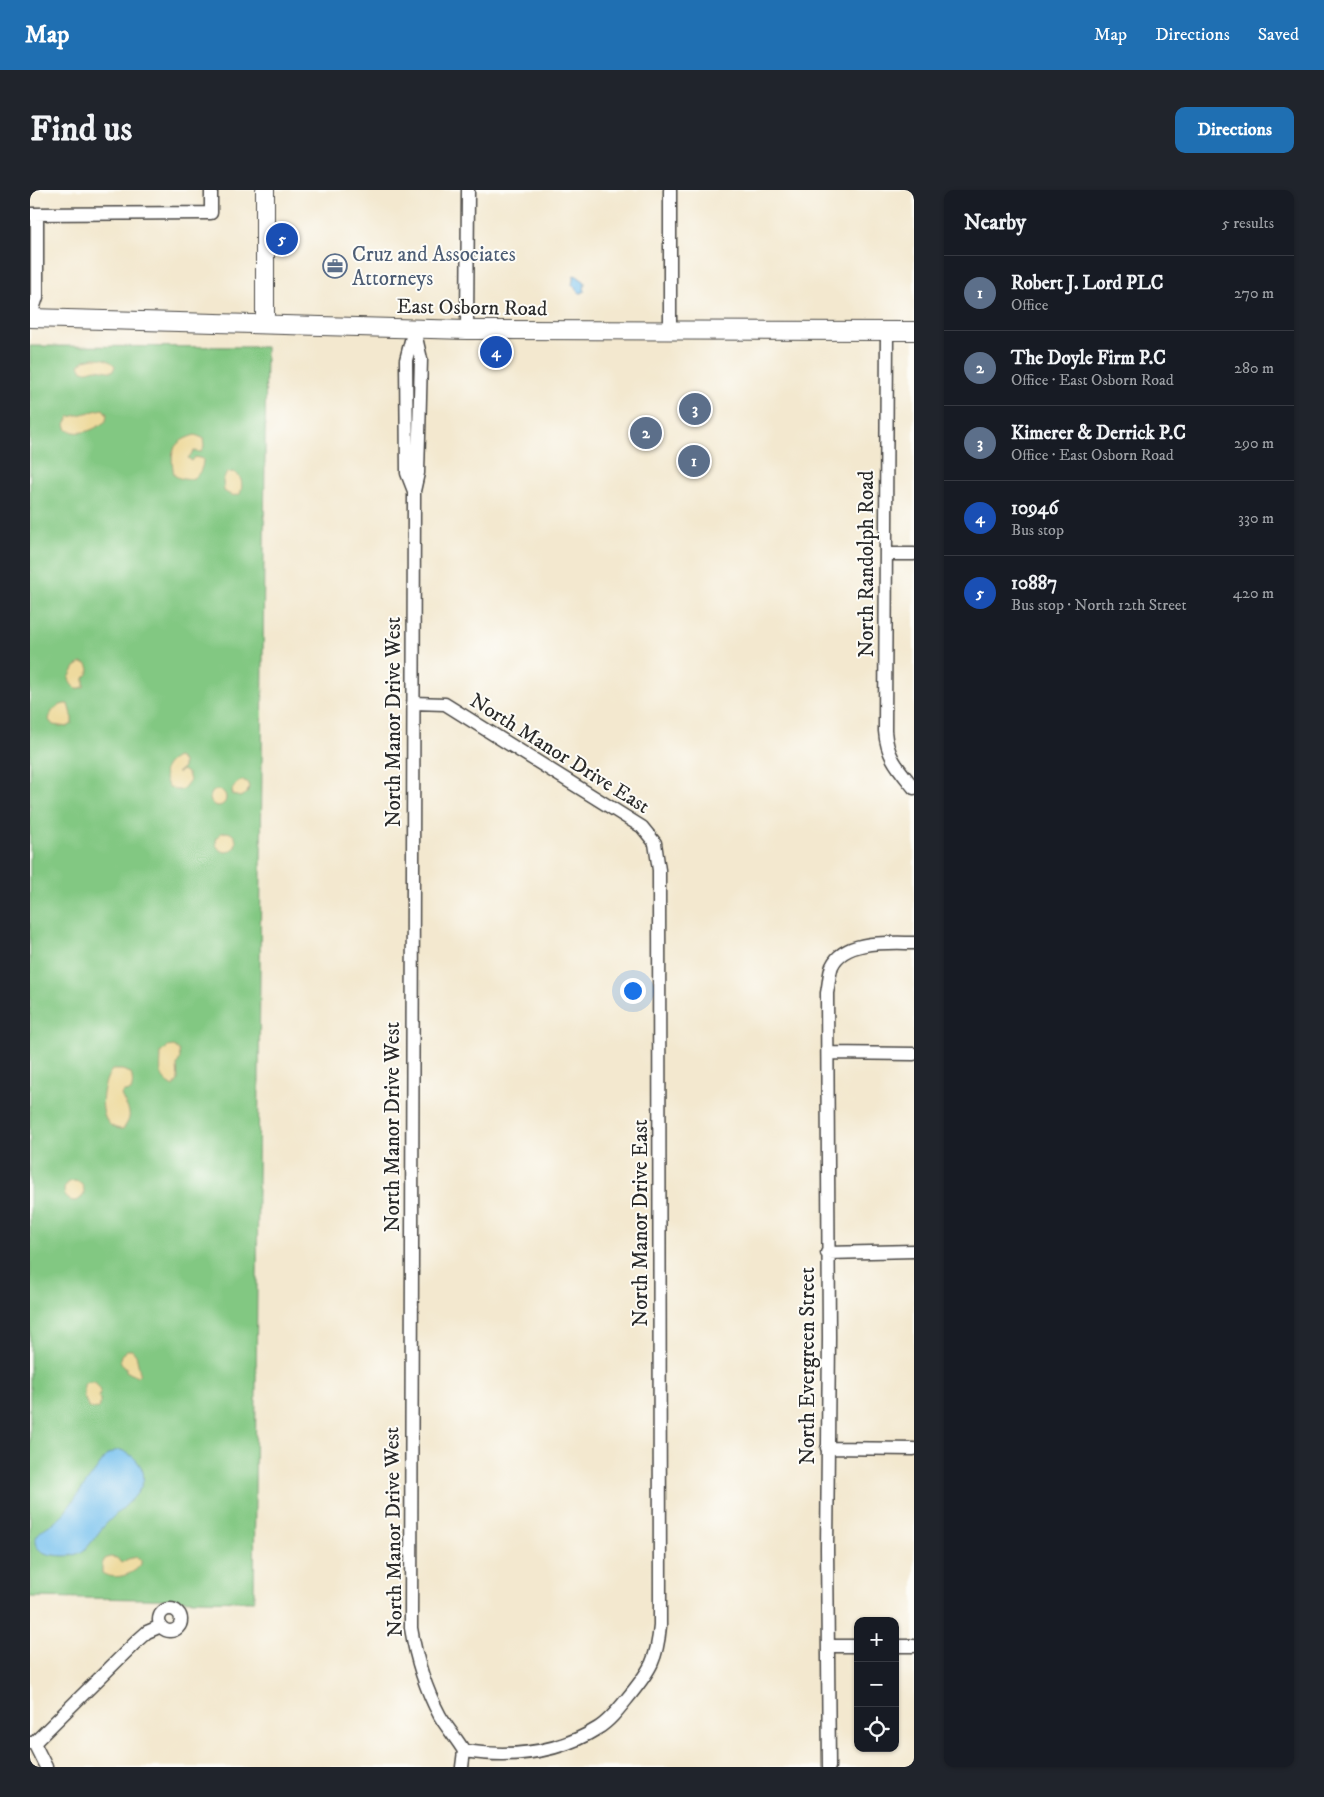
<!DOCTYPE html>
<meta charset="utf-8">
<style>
body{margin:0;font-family:"IM FELL DW Pica",serif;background:#20242c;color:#f1f3f6}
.controls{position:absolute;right:15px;bottom:15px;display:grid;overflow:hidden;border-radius:10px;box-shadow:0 1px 4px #0004}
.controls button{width:45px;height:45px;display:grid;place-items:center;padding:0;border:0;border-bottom:1px solid #363941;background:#171b24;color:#f1f3f6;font:25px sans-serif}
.you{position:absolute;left:602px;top:800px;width:18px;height:18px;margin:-12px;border:4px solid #fff;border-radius:50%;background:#1a73e8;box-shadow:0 0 0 8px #1a73e833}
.badge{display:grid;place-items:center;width:32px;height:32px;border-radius:50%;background:#1f6fb2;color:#fff;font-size:16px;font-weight:700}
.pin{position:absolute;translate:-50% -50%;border:2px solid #fff;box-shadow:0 1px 5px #0006}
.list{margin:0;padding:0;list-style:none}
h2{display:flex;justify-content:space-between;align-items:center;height:65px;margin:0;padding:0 20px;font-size:21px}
h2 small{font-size:16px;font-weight:400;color:#9ea1a6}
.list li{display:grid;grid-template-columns:32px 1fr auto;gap:15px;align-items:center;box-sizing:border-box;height:75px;padding:0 20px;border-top:1px solid #363941}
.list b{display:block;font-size:19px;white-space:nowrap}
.list p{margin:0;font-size:16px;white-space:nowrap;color:#9ea1a6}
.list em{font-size:16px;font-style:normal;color:#9ea1a6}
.icon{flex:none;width:28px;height:28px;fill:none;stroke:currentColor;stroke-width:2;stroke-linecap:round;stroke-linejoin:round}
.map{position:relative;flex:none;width:884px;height:1577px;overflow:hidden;border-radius:10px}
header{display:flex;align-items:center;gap:30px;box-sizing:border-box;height:70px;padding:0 25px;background:#1f6fb2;color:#fff}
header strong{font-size:24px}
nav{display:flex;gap:28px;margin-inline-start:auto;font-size:18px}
.intro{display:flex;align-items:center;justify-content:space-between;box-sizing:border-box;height:120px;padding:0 30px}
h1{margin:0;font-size:35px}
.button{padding:12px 22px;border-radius:10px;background:#1f6fb2;color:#fff;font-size:18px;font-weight:700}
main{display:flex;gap:30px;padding:0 30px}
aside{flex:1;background:#171b24;border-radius:10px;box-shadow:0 1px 4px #0004}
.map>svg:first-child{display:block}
.green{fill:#82c882;stroke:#567a56}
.sand{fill:#eeda9e;stroke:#8c8264}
.water{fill:#76c1ef;stroke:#50768d}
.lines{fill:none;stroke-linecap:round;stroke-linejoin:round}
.street-casing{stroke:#494744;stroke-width:15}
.secondary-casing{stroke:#494744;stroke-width:20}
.street{stroke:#fff;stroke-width:12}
.secondary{stroke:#fff;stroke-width:18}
.labels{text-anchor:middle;stroke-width:4;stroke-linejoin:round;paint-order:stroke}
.service-label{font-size:21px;fill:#4e5e75;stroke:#fdfcf7;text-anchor:start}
.street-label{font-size:21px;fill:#2b2b2b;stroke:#fdfcf7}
</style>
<header>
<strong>Map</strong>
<nav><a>Map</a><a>Directions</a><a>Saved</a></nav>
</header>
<div class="intro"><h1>Find us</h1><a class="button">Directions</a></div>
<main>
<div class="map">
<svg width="884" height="1577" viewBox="0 0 884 1577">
<rect width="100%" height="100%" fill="#fdfcf7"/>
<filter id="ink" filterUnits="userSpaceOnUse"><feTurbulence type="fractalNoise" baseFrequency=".02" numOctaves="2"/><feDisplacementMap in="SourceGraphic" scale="10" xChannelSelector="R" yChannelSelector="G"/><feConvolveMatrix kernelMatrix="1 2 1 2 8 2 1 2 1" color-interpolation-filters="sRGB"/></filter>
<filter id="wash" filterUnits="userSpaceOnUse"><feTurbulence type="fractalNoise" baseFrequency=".0096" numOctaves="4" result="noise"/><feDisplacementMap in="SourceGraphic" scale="20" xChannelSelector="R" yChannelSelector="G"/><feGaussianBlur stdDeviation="1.12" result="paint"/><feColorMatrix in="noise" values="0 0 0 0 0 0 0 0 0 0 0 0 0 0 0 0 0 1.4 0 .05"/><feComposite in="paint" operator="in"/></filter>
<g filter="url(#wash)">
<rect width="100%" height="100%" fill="#f3e8cf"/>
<path class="green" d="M0,156L236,157L224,1411L0,1407Z"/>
<path class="sand" d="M64,168C73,168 79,169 85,176L83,181C77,182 71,179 65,179C60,180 58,182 52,181L49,175L55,170Z
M73,219L77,224L76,231C64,240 51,246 37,240L35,234L39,227Z
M165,245L173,248L174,257L171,262L164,261L158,268L162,271L165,267L173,269C173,287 159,295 144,285C140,262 141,252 165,245Z
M203,282C213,286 213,296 210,304C204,307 200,305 194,301L193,290L197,283Z
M51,473L57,474L59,479L58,484L54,488V497L46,499L41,494L39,488L45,477Z
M34,514H38L42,528V534L37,537L23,535L19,530C21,520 25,517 34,514Z
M147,567L151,569L153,573V578L147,583L153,580L158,584L160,590L152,600H145L138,596C132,582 133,574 147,567Z
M212,590L217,592L219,597L217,603L210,607L203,605L202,600L206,594Z
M180 608a8 8 0 1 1 16 0a8 8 0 1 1-16 0Z
M186 652a10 10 0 1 1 20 0a10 10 0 1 1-20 0Z
M144,856L149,860L150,868L147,875L148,890L144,897C127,888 131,879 131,862L138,857Z
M82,880H92L101,883C103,890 103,895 101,901L94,902L91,905C97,919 105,924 93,939C65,940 70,894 82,880Z
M34 1001a10 10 0 1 1 20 0a10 10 0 1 1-20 0Z
M97,1160H102L106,1165L110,1183L107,1187L96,1181V1177L92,1175L90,1171L91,1165Z
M58,1192H65L71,1201L69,1207L71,1212L69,1218L64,1219L59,1218L54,1207V1194Z
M80,1367L87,1368L91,1373L98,1369L107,1367L111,1370V1374C104,1385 84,1391 72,1383V1374L75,1369Z"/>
<path class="water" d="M544,85L547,86L555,92L554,102L550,103L542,95Z
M91,1260C100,1264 106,1268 111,1277C123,1298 91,1318 78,1332C57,1353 59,1370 23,1365C15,1364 8,1361 5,1353C6,1338 23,1336 32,1326L77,1265L84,1261Z"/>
</g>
<g filter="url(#ink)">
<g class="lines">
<g class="street-casing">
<path id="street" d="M640,0V141
M0,24L181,23V0
M0,128L7,107V24
M384,139L391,169L388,283L384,301L381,1438C386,1468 395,1498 410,1526C417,1538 427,1549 434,1561
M437,140L438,0
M857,141L855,541C857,567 868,578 884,598
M383,143L376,170L377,283L384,301
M856,364H884
M383,513L415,514L612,637L625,653L629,680L630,1436C627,1469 621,1479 600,1505C591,1516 581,1530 568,1538C527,1564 481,1568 434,1561
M798,863L884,864
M797,1063L884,1061
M797,1258L884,1259
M129 1430a11 11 0 1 1 22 0a11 11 0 1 1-22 0Z
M798,1456H828
M865,1456H884
M0,1553H4L108,1450L117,1442L131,1436
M4,1553L16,1577
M432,1577L434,1561
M799,1577L797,1359L799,1147L797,803C799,794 799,784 802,776C814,749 860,753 884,753"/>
</g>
<g class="secondary-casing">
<path id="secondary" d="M0,128L437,140L884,141
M235,134V0"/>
</g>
<use href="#street" class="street"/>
<use href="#secondary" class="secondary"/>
</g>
</g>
<defs>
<g id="office-ring" transform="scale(1.25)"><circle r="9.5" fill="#fdfcf7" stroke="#5c6f8a" stroke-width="1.5"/><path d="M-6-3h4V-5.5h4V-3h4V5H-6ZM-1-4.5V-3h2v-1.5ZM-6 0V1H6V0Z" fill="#5c6f8a"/></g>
</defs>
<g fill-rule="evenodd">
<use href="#office-ring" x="305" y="76"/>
</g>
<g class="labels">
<g class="service-label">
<text x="322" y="71">Cruz and Associates<tspan x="322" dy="24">Attorneys</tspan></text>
</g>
<g class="street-label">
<text transform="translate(442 117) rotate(1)" y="7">East Osborn Road</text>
<text transform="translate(836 374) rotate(-90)" y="7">North Randolph Road</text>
<text transform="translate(363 532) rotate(-90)" y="7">North Manor Drive West</text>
<text transform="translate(530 563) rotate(32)" y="7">North Manor Drive East</text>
<text transform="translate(362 937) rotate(-90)" y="7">North Manor Drive West</text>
<text transform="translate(610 1033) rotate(-90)" y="7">North Manor Drive East</text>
<text transform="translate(777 1176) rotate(-90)" y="7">North Evergreen Street</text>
<text transform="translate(363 1342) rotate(-91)" y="7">North Manor Drive West</text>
</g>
</g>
</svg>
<div class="controls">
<button>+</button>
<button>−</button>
<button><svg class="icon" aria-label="locate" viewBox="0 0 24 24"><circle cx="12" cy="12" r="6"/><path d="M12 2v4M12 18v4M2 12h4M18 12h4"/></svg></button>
</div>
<div class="you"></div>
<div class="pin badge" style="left:664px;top:271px;background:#5c6f8a">1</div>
<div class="pin badge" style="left:616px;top:243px;background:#5c6f8a">2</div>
<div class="pin badge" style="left:665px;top:219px;background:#5c6f8a">3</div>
<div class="pin badge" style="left:466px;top:162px;background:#1a4fb4">4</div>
<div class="pin badge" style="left:252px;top:49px;background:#1a4fb4">5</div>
</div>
<aside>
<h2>Nearby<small>5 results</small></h2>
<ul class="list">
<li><span class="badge" style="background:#5c6f8a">1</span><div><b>Robert J. Lord PLC</b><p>Office</p></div><em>270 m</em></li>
<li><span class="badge" style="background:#5c6f8a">2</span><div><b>The Doyle Firm P.C</b><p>Office · East Osborn Road</p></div><em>280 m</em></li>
<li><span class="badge" style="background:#5c6f8a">3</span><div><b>Kimerer &amp; Derrick P.C</b><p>Office · East Osborn Road</p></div><em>290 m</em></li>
<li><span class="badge" style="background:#1a4fb4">4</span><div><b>10946</b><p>Bus stop</p></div><em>330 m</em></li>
<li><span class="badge" style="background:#1a4fb4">5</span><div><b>10887</b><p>Bus stop · North 12th Street</p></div><em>420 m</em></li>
</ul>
</aside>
</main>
